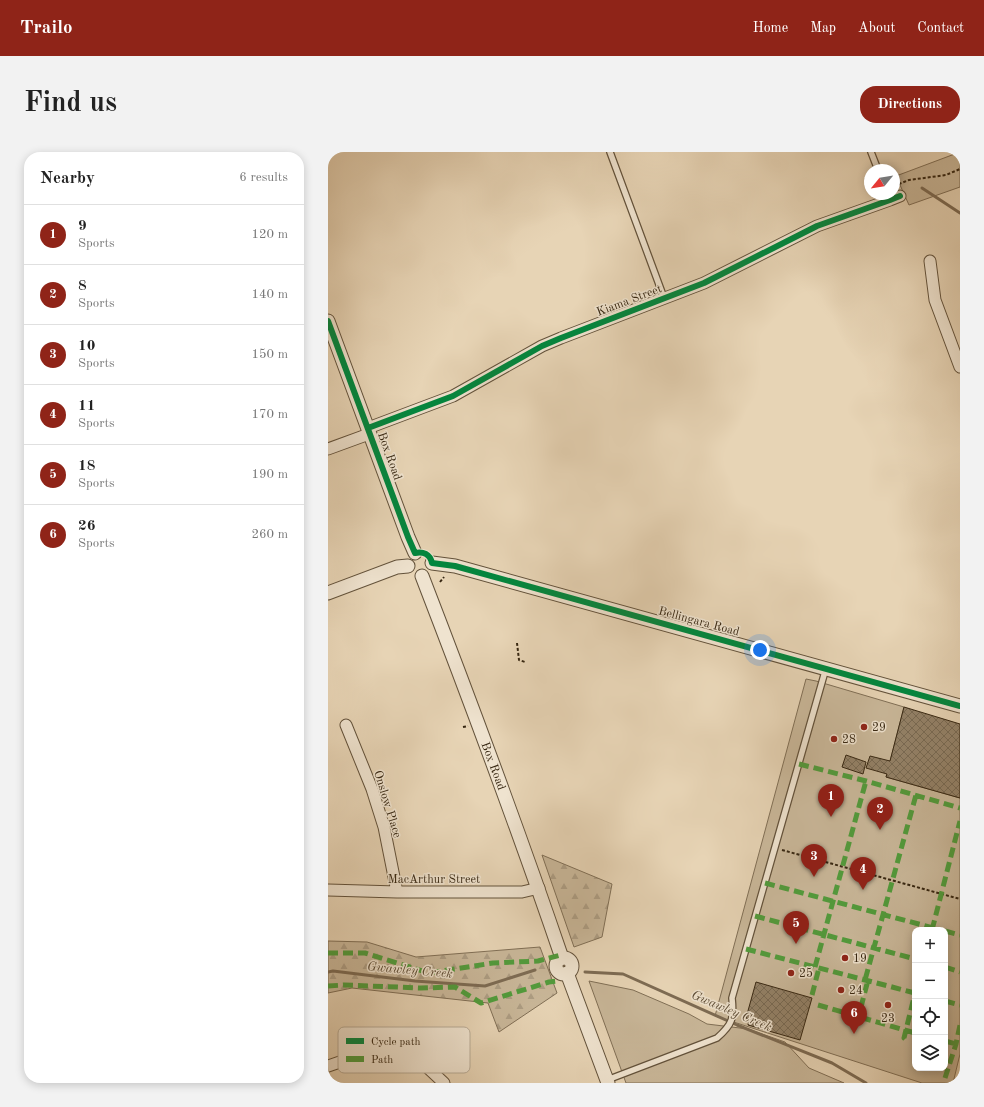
<!DOCTYPE html>
<meta charset="utf-8">
<style>
body{margin:0;font-family:"Old Standard TT",serif;background:#f2f2f2;color:#222}
.controls{position:absolute;right:12px;bottom:12px;display:grid;overflow:hidden;border-radius:8px;box-shadow:0 2px 10px #0003}
.controls button{width:36px;height:36px;display:grid;place-items:center;padding:0;border:0;border-bottom:1px solid #e0e0e0;background:#fff;color:#222;font:20px sans-serif}
.compass{position:absolute;left:536px;top:12px;width:36px;height:36px;border-radius:50%;background:#fff;box-shadow:0 2px 10px #0003;rotate:240deg}
.you{position:absolute;left:432px;top:498px;width:14px;height:14px;margin:-10px;border:3px solid #fff;border-radius:50%;background:#1a73e8;box-shadow:0 0 0 6px #1a73e833}
.badge{display:grid;place-items:center;width:26px;height:26px;border-radius:50%;background:#8f2418;color:#fff;font-size:13px;font-weight:700}
.pin{position:absolute;translate:-50% -33px;filter:drop-shadow(0 1px 2px #0008)}
.pin::after{content:'';position:absolute;top:21px;width:14px;height:12px;background:inherit;clip-path:polygon(0 0,100% 0,50% 100%)}
.list{margin:0;padding:0;list-style:none}
h2{display:flex;justify-content:space-between;align-items:center;height:52px;margin:0;padding:0 16px;font-size:17px}
h2 small{font-size:13px;font-weight:400;color:#767676}
.list li{display:grid;grid-template-columns:26px 1fr auto;gap:12px;align-items:center;box-sizing:border-box;height:60px;padding:0 16px;border-top:1px solid #e0e0e0}
.list b{display:block;font-size:15px;white-space:nowrap}
.list p{margin:0;font-size:13px;white-space:nowrap;color:#767676}
.list em{font-size:13px;font-style:normal;color:#767676}
.icon{flex:none;width:22px;height:22px;fill:none;stroke:currentColor;stroke-width:2;stroke-linecap:round;stroke-linejoin:round}
.map{position:relative;flex:none;width:632px;height:931px;overflow:hidden;border-radius:16px}
header{display:flex;align-items:center;gap:24px;box-sizing:border-box;height:56px;padding:0 20px;background:#8f2418;color:#fff}
header strong{font-size:19px}
nav{display:flex;gap:22px;margin-inline-start:auto;font-size:14px}
.intro{display:flex;align-items:center;justify-content:space-between;box-sizing:border-box;height:96px;padding:0 24px}
h1{margin:0;font-size:28px}
.button{padding:10px 18px;border-radius:16px;background:#8f2418;color:#fff;font-size:14px;font-weight:700}
main{display:flex;gap:24px;padding:0 24px}
aside{flex:1;background:#fff;border-radius:16px;box-shadow:0 2px 10px #0003}
.map>svg:first-child{display:block}
.forest{fill:url(#forest-firs);stroke:#806f56}
.green{fill:#c9b799;stroke:#806f56;fill-rule:evenodd}
.lines{fill:none;stroke-linecap:round;stroke-linejoin:round}
.stream{stroke:#7d6b53;stroke-width:3}
.building{fill:url(#building-cross-hatch);stroke:#372712}
.service-casing{stroke:#63523b;stroke-width:8}
.minor-casing{stroke:#63523b;stroke-width:13}
.tertiary-casing{stroke:#63523b;stroke-width:15}
.path{stroke:#372712;stroke-width:2;stroke-dasharray:3 2;stroke-linecap:butt}
.service{stroke:#efe3cf;stroke-width:5.5}
.minor{stroke:#efe3cf;stroke-width:11}
.tertiary{stroke:#efe3cf;stroke-width:13}
.quiet{stroke:#519c3c;stroke-width:5;stroke-dasharray:10 5;stroke-linecap:butt}
.cycleway-casing{stroke:#efe3cf;stroke-width:8}
.cycleway{stroke:#00873e;stroke-width:6}
.poi-dot{fill:#8f2418;stroke:#efe3cf;stroke-width:1.5}
.labels{text-anchor:middle;stroke-width:3;stroke-linejoin:round;paint-order:stroke}
.street-label{font-size:12px;fill:#372712;stroke:#efe3cf}
.poi-label{font-size:12px;fill:#372712;stroke:#efe3cf;text-anchor:start}
.water-label{font-size:13px;font-style:italic;fill:#5a4932;stroke:#efe3cf}
.key{fill:#efe3cf;stroke:#b8ab96;stroke-width:1}
.key-label{font-size:11px;fill:#372712}
</style>
<header>
<strong>Trailo</strong>
<nav><a>Home</a><a>Map</a><a>About</a><a>Contact</a></nav>
</header>
<div class="intro"><h1>Find us</h1><a class="button">Directions</a></div>
<main>
<aside>
<h2>Nearby<small>6 results</small></h2>
<ul class="list">
<li><span class="badge">1</span><div><b>9</b><p>Sports</p></div><em>120 m</em></li>
<li><span class="badge">2</span><div><b>8</b><p>Sports</p></div><em>140 m</em></li>
<li><span class="badge">3</span><div><b>10</b><p>Sports</p></div><em>150 m</em></li>
<li><span class="badge">4</span><div><b>11</b><p>Sports</p></div><em>170 m</em></li>
<li><span class="badge">5</span><div><b>18</b><p>Sports</p></div><em>190 m</em></li>
<li><span class="badge">6</span><div><b>26</b><p>Sports</p></div><em>260 m</em></li>
</ul>
</aside>
<div class="map">
<svg width="632" height="931" viewBox="0 0 632 931">
<defs>
<pattern id="forest-firs" width="22" height="20" patternUnits="userSpaceOnUse"><rect width="22" height="20" fill="#c9b799"/><path d="M5 1l3.5 6h-7zM16 11l3.5 6h-7z" fill="#ad9d83"/></pattern>
<pattern id="building-cross-hatch" width="8" height="8" patternUnits="userSpaceOnUse"><rect width="8" height="8" fill="#938167"/><path d="M0 0l8 8M0 8l8-8" fill="none" stroke="#796a53"/></pattern>
</defs>
<rect width="100%" height="100%" fill="#e7d4b5"/>
<filter id="stains"><feTurbulence type="fractalNoise" baseFrequency=".005" numOctaves="4"/><feColorMatrix values="0 0 0 0 .2 0 0 0 0 .09 0 0 0 0 .02 0 0 0 .5 -.17"/></filter>
<radialGradient id="worn" r=".72"><stop offset=".6" stop-color="#630" stop-opacity="0"/><stop offset="1" stop-color="#630" stop-opacity=".3"/></radialGradient>
<path class="forest" d="M214,703L284,732L274,785L246,795Z
M0,789L39,790L88,805L212,795L229,841L171,880L160,851L24,836L0,841Z"/>
<path class="green" d="M632,0V35L581,53L568,24Z
M478,527L488,529L576,555L558,625L632,646V902L625,931H594L387,864ZM587,778H617V916H587Z
M261,829L305,838L361,862L379,872L420,877L457,890L481,916L516,931H298Z"/>
<g class="lines">
<path class="stream" d="M594,36L632,61
M0,820L5,819L87,829L157,834L207,818
M257,820L295,822L409,873L504,911L538,931"/>
</g>
<path class="building" d="M576,555L632,572V646L558,625L559,622L538,616L542,604L562,609Z
M518,603L538,610L535,622L514,615Z
M428,830L484,846L472,888L420,873L421,867L418,866Z"/>
<g class="lines">
<g class="service-casing">
<path id="service" d="M282,0L336,146
M543,0L550,18
M279,928L389,886C405,872 406,866 404,846L498,516"/>
</g>
<g class="minor-casing">
<path id="minor" d="M602,109L607,148L632,215
M40,276L125,244L214,194L233,186L376,131L489,74L562,48L572,44
M0,297L41,282
M18,573L44,637L56,675L69,740
M0,738L69,740H194L211,736
M0,914L32,903L59,900L88,910L100,916L116,931"/>
</g>
<g class="tertiary-casing">
<g id="tertiary">
<path d="M0,169L80,385L87,401"/>
<path d="M104,411L127,414L632,554"/>
<path id="s1" d="M94,424C143,551 190,677 234,806"/>
<path d="M0,441L69,415L80,414"/>
<circle cx="236" cy="814" r="8"/>
<path d="M239,821L280,931"/>
</g>
</g>
<path class="path" d="M566,34L581,28L618,23L632,17
M112,430L116,425
M189,491L191,508L197,510
M135,575L140,574
M454,698L632,747"/>
<use href="#service" class="service"/>
<use href="#minor" class="minor"/>
<use href="#tertiary" class="tertiary"/>
<path class="quiet" d="M471,612L538,629L632,656
M437,731L613,778
M427,764L587,807
M604,778L632,669
M617,779L632,783
M418,797L587,841
M0,801H37L101,821L165,811L210,809L233,803
M487,815L538,629
M617,815L632,820
M0,834L16,833L93,836L127,835L153,851L221,830L229,829
M484,843L491,816
M617,849L632,853
M490,853L587,881
M529,870L539,832L537,828L588,643
M577,887L576,886L587,841
M617,889L628,892
M617,926L628,892L632,873"/>
<g class="cycleway-casing">
<path id="cycleway" d="M0,169L80,385L87,401C95,399 102,402 104,411L127,414L632,554
M40,276L125,244L214,194L233,186L376,131L489,74L562,48L572,44"/>
</g>
<use href="#cycleway" class="cycleway"/>
</g>
<g class="poi-dot">
<circle cx="536" cy="575" r="4"/>
<circle cx="506" cy="587" r="4"/>
<circle cx="517" cy="806" r="4"/>
<circle cx="463" cy="821" r="4"/>
<circle cx="513" cy="838" r="4"/>
<circle cx="560" cy="853" r="4"/>
</g>
<g class="labels">
<g class="street-label">
<text transform="translate(301 148) rotate(-21)" y="4">Kiama Street</text>
<text transform="translate(62 304) rotate(70)" y="4">Box Road</text>
<text transform="translate(371 469) rotate(15)" y="4">Bellingara Road</text>
<text dy="4" stroke="none"><textPath href="#s1" startOffset="203">Box Road</textPath></text>
<text transform="translate(60 652) rotate(73)" y="4">Onslow Place</text>
<text x="106" y="731">MacArthur Street</text>
</g>
<g class="poi-label">
<text x="544" y="579">29</text>
<text x="514" y="591">28</text>
<text x="525" y="810">19</text>
<text x="471" y="825">25</text>
<text x="521" y="842">24</text>
<text x="560" y="870" text-anchor="middle">23</text>
</g>
<g class="water-label">
<text transform="translate(82 817) rotate(5)" y="5">Gwawley Creek</text>
<text transform="translate(404 858) rotate(23)" y="5">Gwawley Creek</text>
</g>
</g>
<rect x="10" y="875" width="132" height="46" rx="6" class="key"/>
<rect x="18" y="886" width="18" height="6" fill="#00873e"/>
<rect x="18" y="904" width="18" height="6" fill="#519c3c"/>
<g class="key-label">
<text x="43" y="893">Cycle path</text>
<text x="43" y="911">Path</text>
</g>
<rect width="100%" height="100%" filter="url(#stains)"/>
<rect width="100%" height="100%" fill="url(#worn)"/>
</svg>
<div class="controls">
<button>+</button>
<button>−</button>
<button><svg class="icon" aria-label="locate" viewBox="0 0 24 24"><circle cx="12" cy="12" r="6"/><path d="M12 2v4M12 18v4M2 12h4M18 12h4"/></svg></button>
<button><svg class="icon" aria-label="layers" viewBox="0 0 24 24"><path d="M12 4l9 5-9 5-9-5zM3 14l9 5 9-5"/></svg></button>
</div>
<svg class="compass" viewBox="-18 -18 36 36"><path d="M0-13l5 13h-10z" fill="#e53935"/><path d="M0 13l5-13h-10z" fill="#767676"/></svg>
<div class="you"></div>
<div class="pin badge" style="left:503px;top:665px">1</div>
<div class="pin badge" style="left:552px;top:678px">2</div>
<div class="pin badge" style="left:486px;top:725px">3</div>
<div class="pin badge" style="left:535px;top:738px">4</div>
<div class="pin badge" style="left:468px;top:792px">5</div>
<div class="pin badge" style="left:526px;top:882px">6</div>
</div>
</main>
